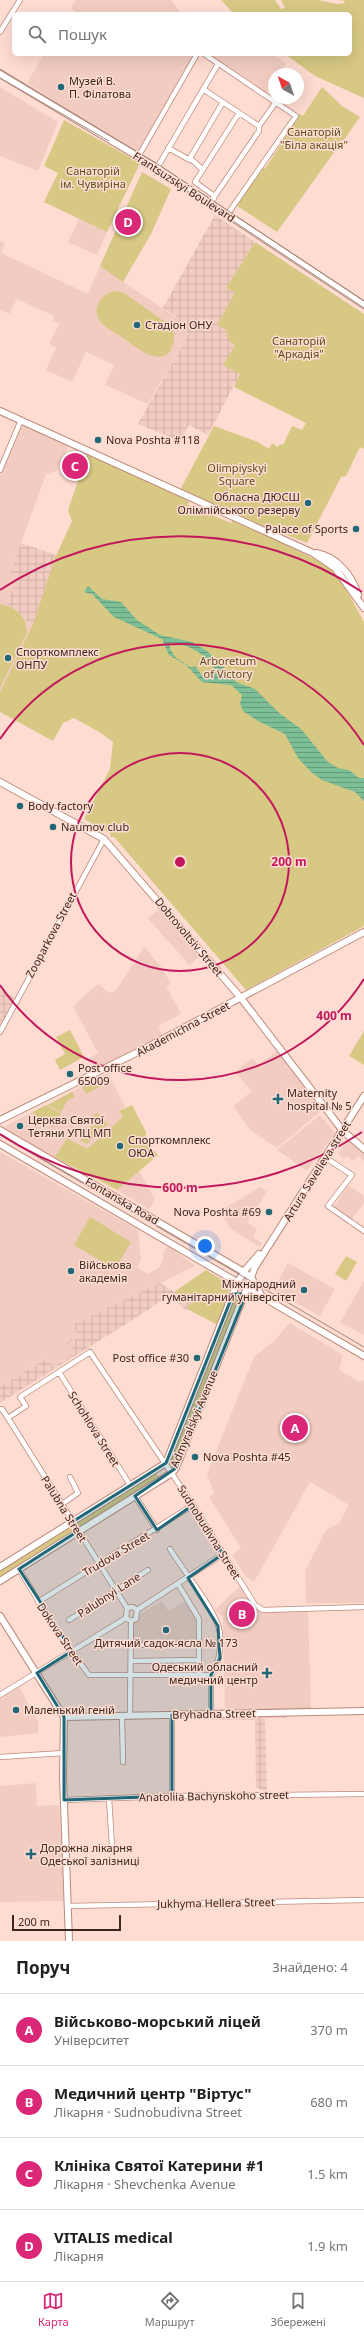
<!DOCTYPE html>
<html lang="uk">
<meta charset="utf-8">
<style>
body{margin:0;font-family:"Noto Sans",sans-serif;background:#f6f6f6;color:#202124}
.compass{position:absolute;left:268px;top:68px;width:36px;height:36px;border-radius:50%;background:#fff;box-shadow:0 4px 16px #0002;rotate:320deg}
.scale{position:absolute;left:12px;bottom:10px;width:109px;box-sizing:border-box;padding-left:4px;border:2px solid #3b261f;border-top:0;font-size:11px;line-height:14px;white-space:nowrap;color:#3b261f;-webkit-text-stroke:3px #fedcd1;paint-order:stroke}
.you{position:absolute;left:205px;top:1246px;width:14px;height:14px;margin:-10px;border:3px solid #fff;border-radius:50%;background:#1a73e8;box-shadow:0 0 0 6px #1a73e833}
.badge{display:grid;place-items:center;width:26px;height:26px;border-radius:50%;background:#db2777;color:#fff;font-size:13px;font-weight:700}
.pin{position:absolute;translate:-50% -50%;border:2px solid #fff;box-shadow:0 1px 4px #0006}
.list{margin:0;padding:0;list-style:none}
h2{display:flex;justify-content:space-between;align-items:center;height:52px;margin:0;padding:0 16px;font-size:17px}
h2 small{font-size:13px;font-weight:400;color:#757577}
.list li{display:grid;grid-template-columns:26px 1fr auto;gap:12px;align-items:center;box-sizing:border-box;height:72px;padding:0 16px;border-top:1px solid #e0e0e0}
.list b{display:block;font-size:15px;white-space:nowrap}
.list p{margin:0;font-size:13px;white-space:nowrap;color:#757577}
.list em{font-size:13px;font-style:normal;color:#757577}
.icon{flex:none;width:22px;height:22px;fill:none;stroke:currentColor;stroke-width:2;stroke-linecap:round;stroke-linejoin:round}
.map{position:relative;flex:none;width:364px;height:1941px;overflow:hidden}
.search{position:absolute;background:#fff;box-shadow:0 4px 16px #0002;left:12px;right:12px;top:12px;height:44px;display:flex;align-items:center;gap:10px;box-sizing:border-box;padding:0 14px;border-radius:6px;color:#757577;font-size:15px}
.sheet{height:340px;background:#fff}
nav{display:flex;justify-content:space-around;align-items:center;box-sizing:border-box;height:56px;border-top:1px solid #e0e0e0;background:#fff;font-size:11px;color:#757577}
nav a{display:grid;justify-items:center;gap:2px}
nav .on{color:#db2777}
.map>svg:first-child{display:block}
.built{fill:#f2ccc1}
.industrial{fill:url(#industrial-grid)}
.green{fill:#d7c884}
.water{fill:url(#water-rules);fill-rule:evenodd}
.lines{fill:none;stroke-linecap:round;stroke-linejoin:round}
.street-casing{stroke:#be8a7a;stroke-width:6}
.secondary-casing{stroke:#be8a7a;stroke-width:8}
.street{stroke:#fff;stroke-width:4.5}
.secondary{stroke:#fff;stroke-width:6}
.tram{stroke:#a1867c;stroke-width:1}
.marked{fill:#226778;fill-opacity:0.2;stroke:#226778;stroke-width:3;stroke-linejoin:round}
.ring{fill:none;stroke:#c2185b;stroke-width:2}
.poi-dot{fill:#226778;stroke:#fedcd1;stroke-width:1.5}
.labels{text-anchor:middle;stroke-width:3;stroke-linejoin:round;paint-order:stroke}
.poi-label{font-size:11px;fill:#3b261f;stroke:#fedcd1;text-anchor:start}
.park-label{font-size:11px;fill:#5b501c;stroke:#fedcd1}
.street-label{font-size:11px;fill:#3b261f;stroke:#fedcd1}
.centre{fill:#c2185b;stroke:#fedcd1;stroke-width:2}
.ring-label{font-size:12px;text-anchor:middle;font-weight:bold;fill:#c2185b;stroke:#fedcd1;stroke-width:3;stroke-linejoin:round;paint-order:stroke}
</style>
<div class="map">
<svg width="364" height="1941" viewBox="0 0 364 1941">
<defs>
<pattern id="industrial-grid" width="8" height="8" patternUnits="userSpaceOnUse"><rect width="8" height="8" fill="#f2ccc1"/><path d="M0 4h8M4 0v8" fill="none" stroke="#d0afa5"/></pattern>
<pattern id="water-rules" width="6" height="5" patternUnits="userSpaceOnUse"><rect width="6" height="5" fill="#7cbf97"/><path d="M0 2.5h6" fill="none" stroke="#679b7b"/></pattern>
</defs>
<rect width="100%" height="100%" fill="#fedcd1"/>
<path class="built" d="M76,0H171L182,14H77L71,8Z
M44,54H197L138,155L27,83Z
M208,54H273L286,64L279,74H274V82L267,93Z
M0,87L58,122L38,171L0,156Z
M79,219L107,232L97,255L68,242Z
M0,241L5,243L1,253L88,294L100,266L177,318L189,334L148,404L105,385L114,365L86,352L72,382L46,370L56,348L49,344L59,324L52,321L54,316L17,299L9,314L0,309Z
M21,421L70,443L56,471L46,474L11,571L19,575L25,620L33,624L0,692V476Z
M159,909L200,956L190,965L148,919Z
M144,947L162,968L171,984L166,986L181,1014L158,1026L163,1036L96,1071L90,1058L98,1053L73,1006L98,984L110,993L116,990Z
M277,1051L322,1110L277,1148L250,1130L233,1106L252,1091L235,1072L253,1058L258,1065Z
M108,1073L125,1107L119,1111L123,1117L87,1149L68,1138L55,1157L4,1127Z
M320,1115L335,1133L307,1171L277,1150Z
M349,1139L364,1152V1161L358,1156L353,1161L347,1156L345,1159L338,1154Z
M0,1152L138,1230L141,1260L137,1267L147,1274L159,1268L164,1257L162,1254L168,1246L195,1266L74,1325L80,1337L74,1342L75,1353L53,1367L47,1357L0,1387Z
M139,1171L155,1199L149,1209L117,1190Z
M348,1185L364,1196V1203L351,1220L334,1207Z
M260,1187L267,1192L247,1222L257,1229L253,1237L262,1243L260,1247L231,1229L220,1211Z
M288,1263L335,1289L320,1316L273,1290Z
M364,1281V1335L340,1322Z
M290,1323L343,1355L339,1370L360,1382L364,1380V1603H306L305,1571L326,1530L339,1523L349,1505L310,1482L254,1582L246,1577L232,1555L241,1548L209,1497L214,1493L207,1474L254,1357L273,1342Z
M240,1586L256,1610L308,1609L311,1707L225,1708L223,1617L215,1610Z
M187,1600L199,1618V1643L132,1644L133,1618L162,1601L168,1611Z
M19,1687L38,1721V1733L0,1737V1699Z
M36,1783L37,1806L59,1805L65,1901L0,1902V1786Z"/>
<path class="industrial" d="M215,215L255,242L226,288L235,292L217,325L226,330L229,340L235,344L232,350L240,374L208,435L189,425L180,441L138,424L189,334L179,323L177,317L163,308Z
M21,543L56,555L33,624L25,620L19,612L7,605L18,575L11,572Z
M0,989L15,998L0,1027Z
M160,1283L191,1302L186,1311L178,1302L168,1296L148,1310L0,1403V1387L48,1357L53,1367L75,1353L67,1342L72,1339L74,1341L80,1337L73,1325Z
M311,1707L312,1710L287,1715V1718H265L267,1792L256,1787L255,1720H212L214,1709Z"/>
<path class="green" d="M221,0H275L281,9L285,8L281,0H318L337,4L345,3L344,1L340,0H364V98L315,76L285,54H350V14H234Z
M322,87L342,106L360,117L343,141L341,140L339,143L340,144L277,232L237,206L262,167L265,169L300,114L303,116Z
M64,120L140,163L107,232L44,202L58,173L44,166Z
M142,172L171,189L151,234L123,282L100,266Z
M255,242L364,314V449L360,447L346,476L341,477L307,543L179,492L214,426L258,442L269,449L272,443L278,447L280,444L283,445L292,426L302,430L306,423L234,387L240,374L223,365L235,345L229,341L226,330L217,325L235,292L226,288Z
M115,291L124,293L168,324L174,333V341C167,373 137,348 123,338C116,333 105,328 100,321C91,309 101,293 115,291Z
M88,452L190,498L188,505L231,523L233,519L335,569L364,622V926L246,990L114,837H111L110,833L84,819L110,769L113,742L101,733L74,718L63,723L53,741L0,712V692L33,624L55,558L72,521L68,510Z
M0,604C16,607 27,616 27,633L0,688Z
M70,1030L84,1057L60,1070L55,1060L65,1054L56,1037Z
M364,1031V1065L349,1056Z
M106,1075L109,1082L86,1094L82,1087Z
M72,1092L75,1097L67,1101L61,1112L48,1105Z
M46,1105L61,1113L53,1127L35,1117L33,1112Z
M132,1105L146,1132V1142L158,1155L117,1190L55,1157L67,1138L87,1149L123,1117L119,1111Z
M97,1113L108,1124L87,1144L80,1140L86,1136L91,1130L90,1127L96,1124L97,1119L93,1115Z
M90,1217L131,1242L115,1269L74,1245Z
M346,1256L357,1262L346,1281L335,1274Z
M206,1270L227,1283L230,1295L218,1325L187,1309L192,1301L174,1292Z
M233,1298L240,1300L176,1465L170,1461Z
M155,1471L160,1479L81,1528L76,1520Z
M69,1525L74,1532L0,1579V1568Z"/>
<path class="water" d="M88,586L102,599L121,602L137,620L160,635L192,642L207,651L221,664L236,682L255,689L278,712L301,729L328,762L338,768L349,770L359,778H364V801L355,792L322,780L311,772L298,758L285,734L258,721L243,711L240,704L242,695L231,685L202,682L186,665L169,655L162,639L114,617L92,594L84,592ZM170,643C187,643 205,654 214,667L211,675L203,677L195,666L192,668L176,658L170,649Z"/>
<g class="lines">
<g class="street-casing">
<path id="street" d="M0,32L20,0
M204,54L296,116L227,215
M203,89L259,126
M168,148L190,160
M138,157L197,54
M157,168L218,64
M203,170L190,158L223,102
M214,198L213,195L195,182L239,113
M210,203L259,131V126L276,102
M0,470L21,420
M0,1032L104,839
M326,1158L352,1175L328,1206L364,1231
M59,1372L130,1485
M0,1409H2L13,1426L127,1608L126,1618L131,1621L136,1619L137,1610L133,1607L127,1608
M8,1418L26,1406L20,1397L90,1352L193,1505L255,1605L263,1610L364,1607
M135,1496L157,1530
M62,1504L78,1493L70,1477
M170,1549C184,1572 209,1601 218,1625C223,1639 220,1664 211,1675V1714
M19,1569L58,1633L89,1675H211
M178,1584L199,1619V1674
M38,1602L193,1505
M137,1610L223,1554
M69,1620L148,1570
M131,1645H178
M131,1661L199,1660
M0,1695L126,1618
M122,1715L123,1762
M130,1715L131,1621
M172,1715V1796
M0,1757L64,1753
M109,1798L112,1846
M64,1800L172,1796L364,1794
M68,1906L364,1900"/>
</g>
<g class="secondary-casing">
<path id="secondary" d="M0,74L157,168L364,305
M0,411L313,553L335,568L364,608
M316,553C338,557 352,576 358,595
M0,782L104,839L241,998L343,1131L364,1149
M0,1120L144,1049L364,932
M0,1130L244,1272L252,1279L261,1295
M0,1144L364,1356
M0,1567L166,1463L237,1283L246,1269L259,1254
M0,1581L172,1473L176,1468L255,1267L364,1096
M0,1616L64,1717L63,1777L69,1941
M64,1717L364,1711"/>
</g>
<use href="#street" class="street"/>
<use href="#secondary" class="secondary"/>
<path class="tram" d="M0,69L159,165L364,301
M0,78L109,141
M182,187L364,308
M0,1135L364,1347"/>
</g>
<path class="marked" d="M233,1294H241L244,1299L176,1468L135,1496L157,1530L193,1505L223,1554L188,1578L218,1626L220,1658L211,1675V1714L172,1715V1796L64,1800V1717L37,1673L72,1651L19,1569L78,1531L72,1522L166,1463Z"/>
<g class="ring">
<circle cx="180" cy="862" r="109"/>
<path d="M364 979A218 218 0 0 1 0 985M0 739A218 218 0 0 1 364 745"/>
<path d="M362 1132A326 326 0 0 1 0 1134M0 590A326 326 0 0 1 362 592"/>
</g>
<g class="poi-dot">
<circle cx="61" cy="87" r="4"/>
<circle cx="137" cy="325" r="4"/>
<circle cx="98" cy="440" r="4"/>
<circle cx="308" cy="503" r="4"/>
<circle cx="356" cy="529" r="4"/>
<circle cx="8" cy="658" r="4"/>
<circle cx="20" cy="806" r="4"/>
<circle cx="53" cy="827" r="4"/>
<circle cx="70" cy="1074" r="4"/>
<path d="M276 1093h4v4h4v4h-4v4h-4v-4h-4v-4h4z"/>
<circle cx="20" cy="1126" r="4"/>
<circle cx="120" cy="1146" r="4"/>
<circle cx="269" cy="1212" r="4"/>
<circle cx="71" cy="1271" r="4"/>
<circle cx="304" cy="1290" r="4"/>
<circle cx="197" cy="1358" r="4"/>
<circle cx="195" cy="1457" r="4"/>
<circle cx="166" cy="1630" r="4"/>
<path d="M265 1667h4v4h4v4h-4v4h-4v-4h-4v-4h4z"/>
<circle cx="16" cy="1710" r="4"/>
<path d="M29 1848h4v4h4v4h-4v4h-4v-4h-4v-4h4z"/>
</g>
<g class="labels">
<g class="poi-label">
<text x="69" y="85">Музей В.<tspan x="69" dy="13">П. Філатова</tspan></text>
<text x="145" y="329">Стадіон ОНУ</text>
<text x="106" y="444">Nova Poshta #118</text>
<text x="300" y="501" text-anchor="end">Обласна ДЮСШ<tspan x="300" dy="13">Олімпійського резерву</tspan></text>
<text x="348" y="533" text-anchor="end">Palace of Sports</text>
<text x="16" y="656">Спорткомплекс<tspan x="16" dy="13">ОНПУ</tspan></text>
<text x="28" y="810">Body factory</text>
<text x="61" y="831">Naumov club</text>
<text x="78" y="1072">Post office<tspan x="78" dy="13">65009</tspan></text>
<text x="287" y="1097">Maternity<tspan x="287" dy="13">hospital № 5</tspan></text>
<text x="28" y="1124">Церква Святої<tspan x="28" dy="13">Тетяни УПЦ МП</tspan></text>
<text x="128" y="1144">Спорткомплекс<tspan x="128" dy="13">ОЮА</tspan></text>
<text x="261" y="1216" text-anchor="end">Nova Poshta #69</text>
<text x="79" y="1269">Військова<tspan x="79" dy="13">академія</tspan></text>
<text x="296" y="1288" text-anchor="end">Міжнародний<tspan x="296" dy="13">гуманітарний універсітет</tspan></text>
<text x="189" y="1362" text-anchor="end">Post office #30</text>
<text x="203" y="1461">Nova Poshta #45</text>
<text x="166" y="1647" text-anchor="middle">Дитячий садок-ясла № 173</text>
<text x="258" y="1671" text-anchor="end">Одеський обласний<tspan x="258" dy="13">медичний центр</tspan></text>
<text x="24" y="1714">Маленький геній</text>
<text x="40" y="1852">Дорожна лікарня<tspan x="40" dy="13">Одеської залізниці</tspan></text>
</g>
<g class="park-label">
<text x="314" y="136">Санаторій<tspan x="314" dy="13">"Біла акація"</tspan></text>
<text x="93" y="175">Санаторій<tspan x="93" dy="13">ім. Чувиріна</tspan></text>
<text x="299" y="345">Санаторій<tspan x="299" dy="13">"Аркадія"</tspan></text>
<text x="237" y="472">Olimpiyskyi<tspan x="237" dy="13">Square</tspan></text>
<text x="228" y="665">Arboretum<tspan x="228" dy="13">of Victory</tspan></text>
</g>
<g class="street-label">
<text transform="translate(184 187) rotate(33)" y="4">Frantsuzskyi Boulevard</text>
<text transform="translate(51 935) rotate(-62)" y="4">Zooparkova Street</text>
<text transform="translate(189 937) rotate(50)" y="4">Dobrovoltsiv Street</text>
<text transform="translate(183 1029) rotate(-28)" y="4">Akademichna Street</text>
<text transform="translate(317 1171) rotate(-58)" y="4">Artura Savelieva street</text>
<text transform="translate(122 1201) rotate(30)" y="4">Fontanska Road</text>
<text transform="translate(194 1419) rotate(-67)" y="4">Admyralskyi Avenue</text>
<text transform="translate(94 1429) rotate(58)" y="4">Schohlova Street</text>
<text transform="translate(64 1509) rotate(58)" y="4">Palubna Street</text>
<text transform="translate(209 1532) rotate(58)" y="4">Sudnobudivna Street</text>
<text transform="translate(116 1554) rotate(-31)" y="4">Trudova Street</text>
<text transform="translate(109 1595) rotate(-33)" y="4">Palubnyi Lane</text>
<text transform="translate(60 1634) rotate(56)" y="4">Dokova Street</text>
<text transform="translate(214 1714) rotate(-1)" y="4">Bryhadna Street</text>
<text transform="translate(214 1796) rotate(-1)" y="4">Anatoliia Bachynskoho street</text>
<text transform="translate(216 1903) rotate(-1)" y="4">Jukhyma Hellera Street</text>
</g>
</g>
<circle cx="180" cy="862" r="6" class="centre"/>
<g class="ring-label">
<text x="289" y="866">200 m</text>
<text x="334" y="1020">400 m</text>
<text x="180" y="1192">600 m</text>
</g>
</svg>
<svg class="compass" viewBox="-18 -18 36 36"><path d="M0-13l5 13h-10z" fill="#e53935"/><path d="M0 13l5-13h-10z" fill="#757577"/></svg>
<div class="scale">200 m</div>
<div class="you"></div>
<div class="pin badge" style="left:295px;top:1428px">A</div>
<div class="pin badge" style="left:242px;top:1614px">B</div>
<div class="pin badge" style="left:75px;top:466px">C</div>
<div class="pin badge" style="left:128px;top:222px">D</div>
<div class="search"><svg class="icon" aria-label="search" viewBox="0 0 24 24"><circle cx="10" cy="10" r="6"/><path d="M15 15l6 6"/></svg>Пошук</div>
</div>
<section class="sheet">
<h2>Поруч<small>Знайдено: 4</small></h2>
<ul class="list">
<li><span class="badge">A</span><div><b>Військово-морський ліцей</b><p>Університет</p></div><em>370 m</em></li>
<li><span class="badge">B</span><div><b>Медичний центр &quot;Віртус&quot;</b><p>Лікарня · Sudnobudivna Street</p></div><em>680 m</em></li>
<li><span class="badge">C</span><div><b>Клініка Святої Катерини #1</b><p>Лікарня · Shevchenka Avenue</p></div><em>1.5 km</em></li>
<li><span class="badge">D</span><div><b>VITALIS medical</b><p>Лікарня</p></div><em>1.9 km</em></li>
</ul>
</section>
<nav>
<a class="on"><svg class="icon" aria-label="map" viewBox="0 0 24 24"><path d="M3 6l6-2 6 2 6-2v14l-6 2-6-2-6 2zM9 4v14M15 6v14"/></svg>Карта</a>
<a><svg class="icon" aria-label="directions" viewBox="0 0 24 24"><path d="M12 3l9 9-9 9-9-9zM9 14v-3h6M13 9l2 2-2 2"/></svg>Маршрут</a>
<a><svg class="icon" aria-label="saved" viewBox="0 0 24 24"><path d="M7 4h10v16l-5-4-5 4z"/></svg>Збережені</a>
</nav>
